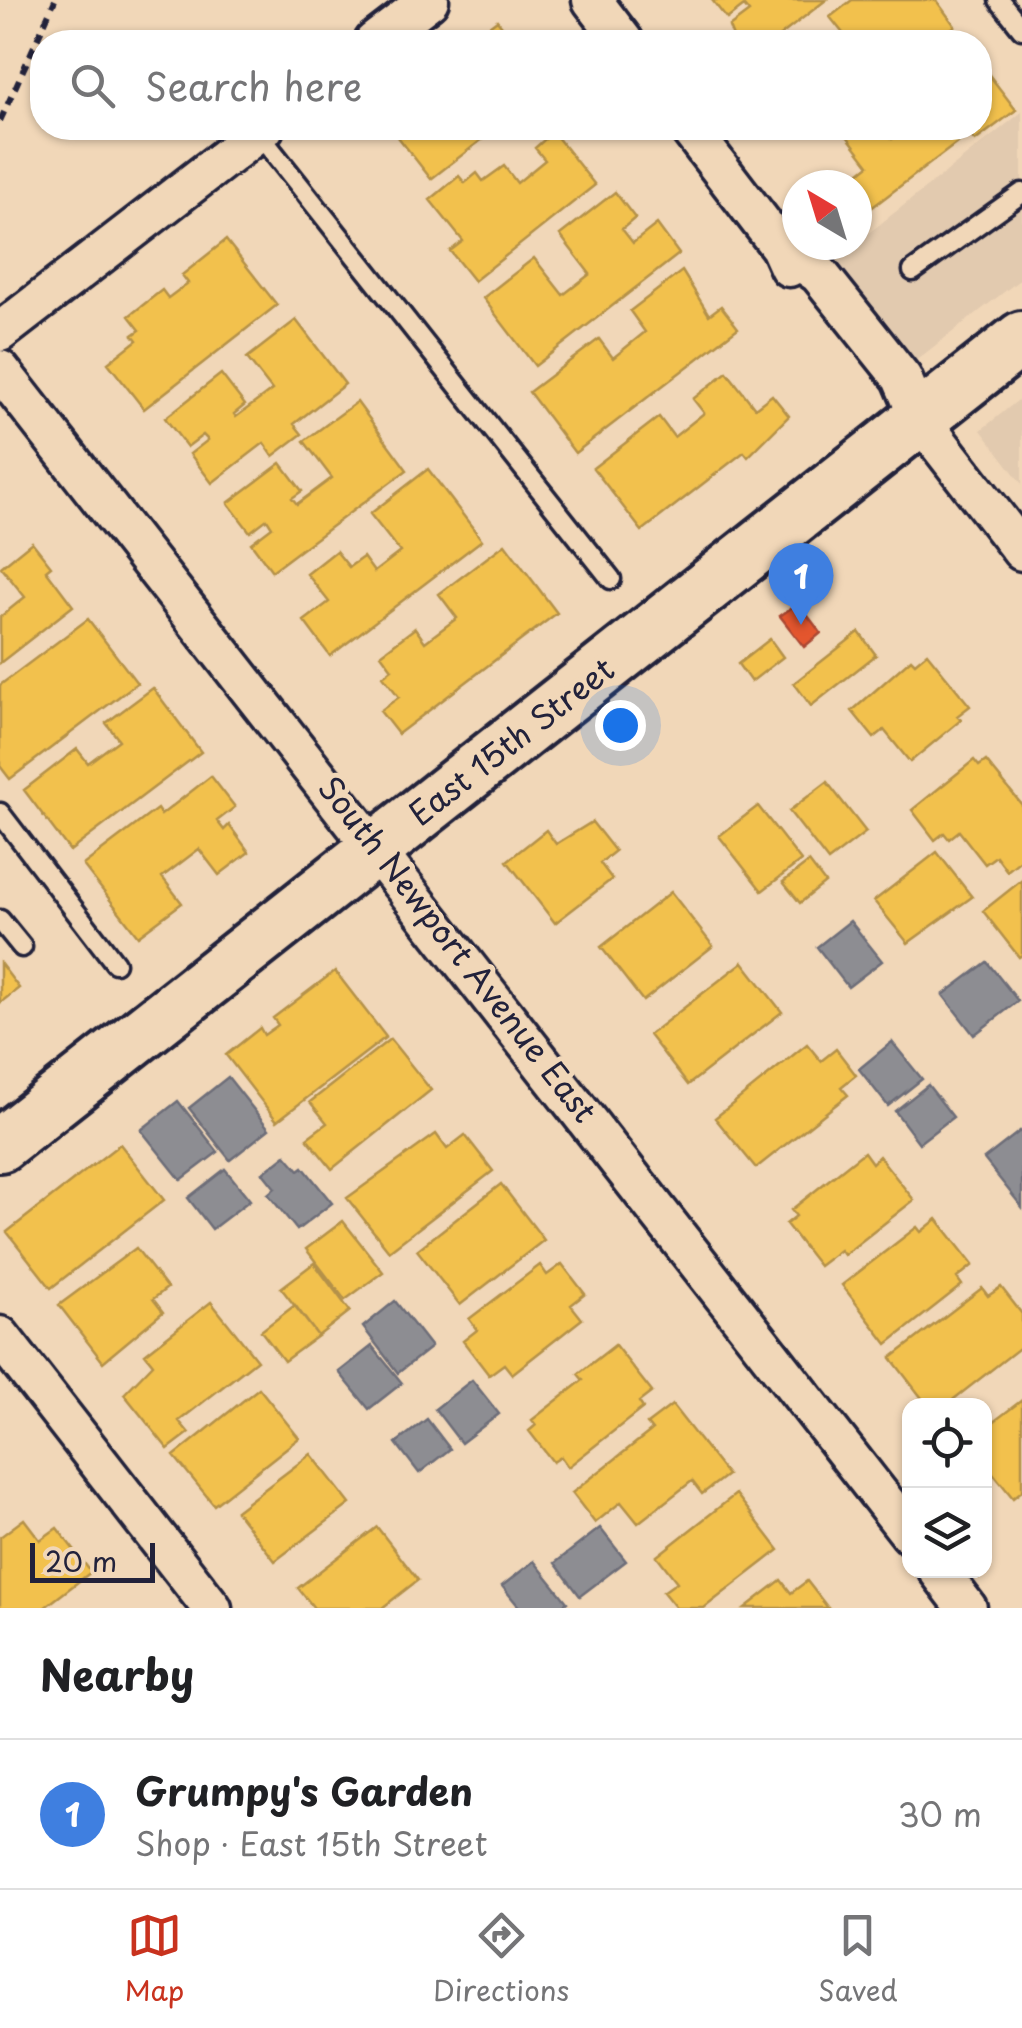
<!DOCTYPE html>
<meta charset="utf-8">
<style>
body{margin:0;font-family:"Playpen Sans",sans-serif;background:#f2f2f2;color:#202124}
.controls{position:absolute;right:30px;bottom:30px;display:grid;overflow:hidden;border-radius:20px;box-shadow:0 2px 8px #0004}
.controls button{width:90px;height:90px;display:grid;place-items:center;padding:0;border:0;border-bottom:2px solid #e0e0e0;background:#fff;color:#202124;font:50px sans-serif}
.compass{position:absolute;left:782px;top:170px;width:90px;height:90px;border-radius:50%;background:#fff;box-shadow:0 2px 8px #0004;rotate:322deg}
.scale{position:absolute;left:30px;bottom:25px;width:125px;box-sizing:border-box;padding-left:10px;border:5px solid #22223b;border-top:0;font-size:28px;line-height:35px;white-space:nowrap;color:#22223b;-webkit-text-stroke:8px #f1d7b8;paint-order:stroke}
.you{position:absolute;left:620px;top:725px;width:35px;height:35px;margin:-25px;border:8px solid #fff;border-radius:50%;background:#1a73e8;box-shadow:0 0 0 15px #1a73e833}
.badge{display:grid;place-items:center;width:65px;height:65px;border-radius:50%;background:#c8321e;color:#fff;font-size:32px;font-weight:700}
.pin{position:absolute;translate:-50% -82px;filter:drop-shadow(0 2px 5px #0008)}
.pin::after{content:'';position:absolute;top:52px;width:35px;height:30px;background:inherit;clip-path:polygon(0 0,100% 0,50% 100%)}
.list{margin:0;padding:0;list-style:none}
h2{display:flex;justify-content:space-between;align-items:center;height:130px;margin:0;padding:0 40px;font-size:42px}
h2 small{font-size:32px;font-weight:400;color:#757577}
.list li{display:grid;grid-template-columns:65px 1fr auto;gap:30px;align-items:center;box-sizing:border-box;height:150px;padding:0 40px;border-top:2px solid #e0e0e0}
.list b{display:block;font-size:38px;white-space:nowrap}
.list p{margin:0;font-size:32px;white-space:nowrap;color:#757577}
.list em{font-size:32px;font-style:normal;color:#757577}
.icon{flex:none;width:55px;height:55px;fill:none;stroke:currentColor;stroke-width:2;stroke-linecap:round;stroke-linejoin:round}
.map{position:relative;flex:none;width:1022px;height:1608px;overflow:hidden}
.search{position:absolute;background:#fff;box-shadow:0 2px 8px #0004;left:30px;right:30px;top:30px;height:110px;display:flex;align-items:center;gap:25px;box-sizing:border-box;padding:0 35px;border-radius:40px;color:#757577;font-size:38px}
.sheet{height:280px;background:#fff}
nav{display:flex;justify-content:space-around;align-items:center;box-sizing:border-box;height:140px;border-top:2px solid #e0e0e0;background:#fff;font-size:28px;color:#757577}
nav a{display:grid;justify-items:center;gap:5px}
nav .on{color:#c8321e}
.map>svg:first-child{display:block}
.built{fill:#e2caaf}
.homes{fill:#f2c14e;stroke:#b49148;stroke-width:2.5}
.shops{fill:#e4572e;stroke:#aa4732;stroke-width:2.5}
.industry{fill:#8d8d92;stroke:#6d6d78;stroke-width:2.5}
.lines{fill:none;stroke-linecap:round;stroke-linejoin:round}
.service-casing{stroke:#22223b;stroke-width:25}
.minor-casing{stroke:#22223b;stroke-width:45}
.secondary-casing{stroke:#22223b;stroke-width:60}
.path{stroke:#22223b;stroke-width:6;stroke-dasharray:10 8;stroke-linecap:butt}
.service{stroke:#f1d7b8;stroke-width:18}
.minor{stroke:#f1d7b8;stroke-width:38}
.secondary{stroke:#f1d7b8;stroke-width:52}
.labels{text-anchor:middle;stroke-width:10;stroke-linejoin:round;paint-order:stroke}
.street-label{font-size:32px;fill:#22223b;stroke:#f1d7b8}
</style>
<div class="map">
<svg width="1022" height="1608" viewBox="0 0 1022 1608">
<rect width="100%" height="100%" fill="#f1d7b8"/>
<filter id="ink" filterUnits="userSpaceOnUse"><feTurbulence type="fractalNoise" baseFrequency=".01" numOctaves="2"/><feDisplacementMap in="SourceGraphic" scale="20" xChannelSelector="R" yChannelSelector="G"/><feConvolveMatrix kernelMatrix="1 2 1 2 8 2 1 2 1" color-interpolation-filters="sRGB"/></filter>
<g filter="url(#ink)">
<path class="built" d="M1022,112V278L905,369L827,266Z
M1022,397V484L981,430Z"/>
<path class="homes" d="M712,0H826L772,42H735L729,27L749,12L744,6L727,19Z
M852,0H936L955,26L933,42H850L830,17Z
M497,20L515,42H468Z
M980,63L1016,110L975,141L969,134L866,212L857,200V185L845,184L869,165L847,136L858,128H883L892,139L907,128H980Z
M391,128H497L431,179Z
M553,132L595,185L474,281L450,251L463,241L430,200L459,176L465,183L477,173L483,181L504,166L517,183L545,160L535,148Z
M615,192L635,218L622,229L633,243L657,224L679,254L535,366L483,298L534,258L563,295L590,274L560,235Z
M226,240L277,305L144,409L108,363L137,340L133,335L140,330L129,316L162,290L168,298L188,283L182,275Z
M682,271L709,315L721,306L738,328L575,453L529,392L599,339L613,358L645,332L630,311Z
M296,320L345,384L294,424L302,434L273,456L264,443L212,483L190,454L208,440L203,435L187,447L165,418L221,374L245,405L234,414L236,417L272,390L247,358Z
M727,372L755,408L772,395L789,416L748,457L744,452L642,531L593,468L659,417L674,437L704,413L693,399Z
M357,402L407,470L272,571L251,543L272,527L267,519L250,532L228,503L281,463L302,491L292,498L297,504L332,478L304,441Z
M428,469L482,540L330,656L304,621L329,602L307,574L336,551L349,567L363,557L374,572L400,552L370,514Z
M32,542L51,566L46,570L73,606L0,663V617L25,597L1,567Z
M505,544L557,613L398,734L380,711L399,697L383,676L392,669L381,654L415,628L425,642L457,618L439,594Z
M88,619L137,683L10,779L0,766V685Z
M859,632L876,655L811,706L794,683Z
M770,639L783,657L751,682L738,664Z
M927,653L970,706L957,716L961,720L910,762L884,730L874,738L852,711L911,659L915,663Z
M153,688L201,752L70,851L24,790L77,749L88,763L119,740L106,723Z
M974,760L979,766L986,761L1022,805V859L1007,871L996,856L985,864L959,831L949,839L944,833L935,840L912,810Z
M211,776L235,807L217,821L224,830L229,825L249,852L219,875L199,849L162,877L182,903L138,936L83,865L157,809L161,815Z
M827,782L866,832L828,861L789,811Z
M758,806L801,861L762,891L719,836Z
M592,822L615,851L600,863L612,879L555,923L507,861L546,830L556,844Z
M937,852L972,897L908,943L874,901Z
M809,862L825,883L800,903L783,882Z
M1022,880V955L1019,957L983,911Z
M671,892L713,946L643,1001L601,947Z
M743,962L782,1012L688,1085L649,1035Z
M0,963L19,988L0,1003Z
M335,971L386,1037L277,1121L226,1055L260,1028L264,1035L278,1025L273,1018Z
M390,1039L431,1090L332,1169L307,1138L327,1123L310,1102Z
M807,1044L821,1061L836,1049L856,1075L841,1087L848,1095L756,1168L715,1118Z
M436,1134L447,1149L465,1135L493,1171L389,1251L347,1198Z
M120,1144L164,1200L51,1288L7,1232Z
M864,1152L872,1163L879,1156L914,1200L844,1255L840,1250L819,1266L786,1224L796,1216L791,1210Z
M501,1184L544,1240L460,1305L417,1250Z
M937,1219L973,1265L957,1278L962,1285L887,1344L842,1285L917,1227L921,1232Z
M343,1221L383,1272L345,1300L306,1249Z
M136,1248L167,1288L153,1299L163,1312L103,1362L59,1305Z
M314,1263L350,1311L318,1336L281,1288Z
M562,1264L585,1294L571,1305L582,1319L512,1374L504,1364L489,1375L463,1341L477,1330L469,1319L540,1265L547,1275Z
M1001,1287L1022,1314V1346L945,1406H928L891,1358L982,1288L988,1296Z
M211,1302L257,1360L179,1421L189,1433L168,1449L124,1394L153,1364L145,1354Z
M295,1305L318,1336L284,1361L261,1331Z
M615,1345L652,1392L639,1402L643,1408L568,1467L561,1457L553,1462L529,1431L536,1425L532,1420L583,1380L578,1374Z
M259,1388L299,1438L214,1505L174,1456Z
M1022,1400V1491L1013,1498L984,1462V1429Z
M672,1405L727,1475L702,1494L692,1481L638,1523L621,1502L595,1523L572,1493L652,1430L647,1424Z
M311,1454L350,1504L275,1561L236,1511Z
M736,1494L779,1550L704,1608H676L663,1592L677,1582L657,1556Z
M24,1519L40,1540L57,1528L91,1572L44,1608H0V1537Z
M377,1527L418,1580L382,1608H314L298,1588Z
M781,1580L791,1593L807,1581L828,1608H745Z"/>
<path class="shops" d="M798,603L821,633L804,647L780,616Z"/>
<path class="industry" d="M850,921L882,961L848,987L817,947Z
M987,962L1018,1001L974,1035L943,995Z
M892,1042L922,1079L888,1106L859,1069Z
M228,1077L269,1129L230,1160L189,1108Z
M928,1085L953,1117L919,1143L895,1111Z
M178,1101L218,1152L181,1180L141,1130Z
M1020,1131L1022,1133V1207L984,1159Z
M286,1155L299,1170L303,1167L332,1203L297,1230L268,1194L275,1188L263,1173Z
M225,1169L250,1200L212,1229L188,1198Z
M395,1301L431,1347L398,1373L363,1327Z
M372,1346L402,1383L369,1409L339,1372Z
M472,1380L499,1414L461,1443L435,1409Z
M427,1419L450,1449L419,1473L396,1443Z
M600,1528L626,1561L580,1596L555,1563Z
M534,1561L567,1602L560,1608H520L502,1586Z"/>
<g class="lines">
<g class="service-casing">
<path id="service" d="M999,0L1022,29
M258,133L611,579
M913,271L1022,193
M0,813L115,963
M0,920L22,947"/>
</g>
<g class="minor-casing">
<path id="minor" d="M592,0L624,42
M374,42L429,0
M689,128L780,247L789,267
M780,247L819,274L902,378L919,418L1022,551
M0,332L264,128
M0,370L910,1534
M0,1336L212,1608
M938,1570L967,1608"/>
</g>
<g class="secondary-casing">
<path id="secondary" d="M0,1145L1022,338"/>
</g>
<path class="path" d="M0,121L55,0"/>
<use href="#service" class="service"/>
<use href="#minor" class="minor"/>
<use href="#secondary" class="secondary"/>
</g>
</g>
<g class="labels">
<g class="street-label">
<text transform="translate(512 742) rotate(-38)" y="11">East 15th Street</text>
<text transform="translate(457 950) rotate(52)" y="11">South Newport Avenue East</text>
</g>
</g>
</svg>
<div class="controls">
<button><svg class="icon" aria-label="locate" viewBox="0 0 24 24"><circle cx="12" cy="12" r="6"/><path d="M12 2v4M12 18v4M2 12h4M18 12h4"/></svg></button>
<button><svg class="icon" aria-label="layers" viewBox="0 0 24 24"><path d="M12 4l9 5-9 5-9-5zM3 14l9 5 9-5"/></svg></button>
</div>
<svg class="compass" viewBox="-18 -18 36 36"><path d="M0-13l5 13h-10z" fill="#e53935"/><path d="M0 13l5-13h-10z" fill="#757577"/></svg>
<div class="scale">20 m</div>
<div class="you"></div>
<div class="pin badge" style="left:801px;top:625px;background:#3f7fe0">1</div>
<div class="search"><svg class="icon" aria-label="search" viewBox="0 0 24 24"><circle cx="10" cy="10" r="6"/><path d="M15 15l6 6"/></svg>Search here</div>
</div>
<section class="sheet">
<h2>Nearby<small></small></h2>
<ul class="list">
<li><span class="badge" style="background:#3f7fe0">1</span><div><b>Grumpy's Garden</b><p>Shop · East 15th Street</p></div><em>30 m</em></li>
</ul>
</section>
<nav>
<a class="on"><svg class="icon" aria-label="map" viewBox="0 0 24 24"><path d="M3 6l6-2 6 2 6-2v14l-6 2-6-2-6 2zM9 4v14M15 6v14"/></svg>Map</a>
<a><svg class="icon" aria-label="directions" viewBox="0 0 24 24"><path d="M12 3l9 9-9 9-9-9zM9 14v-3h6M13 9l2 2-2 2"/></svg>Directions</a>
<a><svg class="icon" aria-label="saved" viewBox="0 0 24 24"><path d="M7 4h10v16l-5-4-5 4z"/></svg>Saved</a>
</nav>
